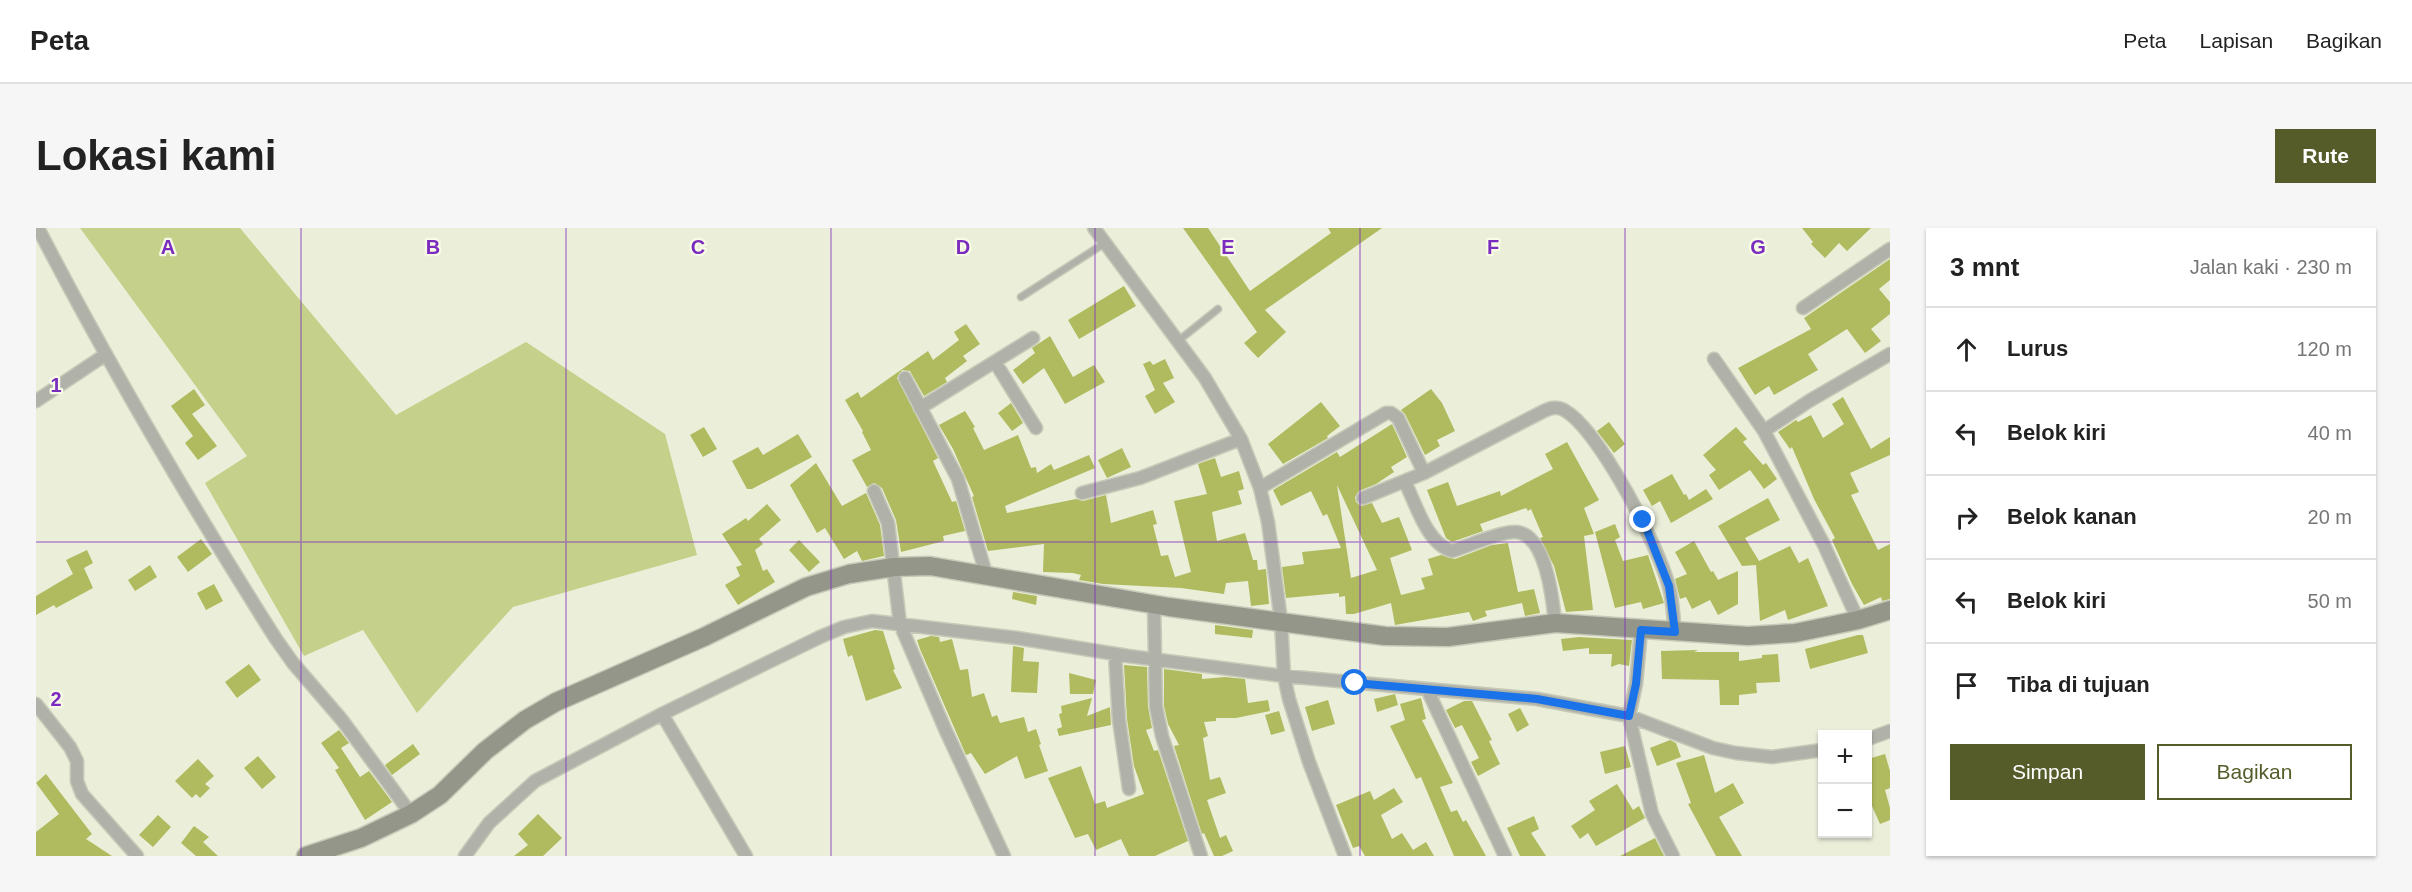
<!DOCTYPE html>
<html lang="id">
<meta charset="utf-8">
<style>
body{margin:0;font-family:Helvetica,sans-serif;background:#f6f6f6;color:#222}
.controls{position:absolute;right:18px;bottom:18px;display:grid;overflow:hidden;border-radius:0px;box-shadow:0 2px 4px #0004}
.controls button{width:54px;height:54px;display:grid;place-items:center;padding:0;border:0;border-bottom:2px solid #e0e0e0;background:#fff;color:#222;font:30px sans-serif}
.stop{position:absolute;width:18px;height:18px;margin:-14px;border:4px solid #1a73e8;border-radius:50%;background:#fff}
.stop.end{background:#1a73e8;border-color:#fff;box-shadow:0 2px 6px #0008}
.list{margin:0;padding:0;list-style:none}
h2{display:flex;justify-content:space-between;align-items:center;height:78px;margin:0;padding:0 24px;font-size:26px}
h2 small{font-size:20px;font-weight:400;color:#767676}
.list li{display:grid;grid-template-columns:39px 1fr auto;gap:18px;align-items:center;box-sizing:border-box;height:84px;padding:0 24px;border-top:2px solid #e0e0e0}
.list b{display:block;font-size:22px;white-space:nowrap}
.list em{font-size:20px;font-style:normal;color:#767676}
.actions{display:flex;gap:12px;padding:18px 24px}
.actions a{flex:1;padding:14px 0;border:2px solid #555c2a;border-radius:0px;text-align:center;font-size:21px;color:#555c2a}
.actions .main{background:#555c2a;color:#fff}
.icon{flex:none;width:33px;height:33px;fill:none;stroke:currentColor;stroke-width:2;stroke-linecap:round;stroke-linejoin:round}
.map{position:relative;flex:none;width:1854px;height:628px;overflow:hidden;border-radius:0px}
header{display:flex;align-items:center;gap:36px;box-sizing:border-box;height:84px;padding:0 30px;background:#fff;border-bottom:2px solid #e0e0e0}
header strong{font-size:28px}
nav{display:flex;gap:33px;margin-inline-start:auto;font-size:21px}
.intro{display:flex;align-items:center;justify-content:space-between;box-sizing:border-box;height:144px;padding:0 36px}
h1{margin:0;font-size:42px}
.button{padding:15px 27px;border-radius:0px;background:#555c2a;color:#fff;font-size:21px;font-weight:700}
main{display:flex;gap:36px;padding:0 36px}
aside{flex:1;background:#fff;border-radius:0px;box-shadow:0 2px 4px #0004}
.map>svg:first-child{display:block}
.green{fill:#c5d08a}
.building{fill:#afbb5e;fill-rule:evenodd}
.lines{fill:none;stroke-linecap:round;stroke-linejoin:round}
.lane-casing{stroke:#c7cab8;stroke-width:9}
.street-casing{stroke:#c7cab8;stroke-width:15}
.secondary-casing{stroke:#c7cab8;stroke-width:21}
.lane{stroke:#b0b2a9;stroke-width:6}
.street{stroke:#b0b2a9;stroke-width:12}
.secondary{stroke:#939688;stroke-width:18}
.route{stroke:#1a73e8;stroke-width:8}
.grid{fill:none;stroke:#7b2cbf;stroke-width:1.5;stroke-opacity:0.55}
.grid-label{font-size:20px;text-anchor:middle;font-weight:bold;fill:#7b2cbf;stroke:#f8fce7;stroke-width:4.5;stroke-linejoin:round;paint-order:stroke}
</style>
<header>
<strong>Peta</strong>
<nav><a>Peta</a><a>Lapisan</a><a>Bagikan</a></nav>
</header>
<div class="intro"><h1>Lokasi kami</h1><a class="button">Rute</a></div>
<main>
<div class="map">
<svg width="1854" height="628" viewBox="0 0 1854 628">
<rect width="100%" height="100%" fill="#ebefda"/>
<path class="green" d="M44,0H204L360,187L490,114L629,206L661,327L477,379L381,485L327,402L268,428L169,255L211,228Z"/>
<path class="building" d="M1147,0H1172L1214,63L1295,5L1292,0H1346L1229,82L1250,104L1222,130L1208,115L1221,104Z
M1766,0H1835L1811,23L1803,15L1789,30L1775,16L1777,14Z
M1854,31V52L1843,61L1854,74V86L1835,101L1845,113L1829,125L1811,101L1772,126L1782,142L1738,167L1733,158L1719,167L1702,140L1775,101L1768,90Z
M1088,58L1100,78L1043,111L1032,92Z
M930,96L944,116L927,128L931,133L909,150L911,154L888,168L874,143L866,142L861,150L902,230L897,233L916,274L920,273L929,303L907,308L908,313L865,324L860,292L846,260L838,255L831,259L816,232L835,222L826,204L827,203L809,172L822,164L825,170L892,123L897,132L923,112L918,104Z
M1014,108L1037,149L1058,137L1069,154L1029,176L1008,140L987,156L977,142L999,125L996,120Z
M1129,131L1138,150L1127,155L1139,174L1119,186L1109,168L1119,162L1107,136L1114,133L1117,137Z
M158,161L169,177L156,186L181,218L162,232L149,215L157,208L135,178Z
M1395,161L1406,175L1419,203L1401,212L1404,218L1389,227L1369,186L1365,182Z
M1807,169L1835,221L1854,209V227L1814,245L1823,264L1815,267L1842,322L1854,316V371L1846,373L1845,369L1828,377L1816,356L1796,312L1799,310L1778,271L1756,219L1754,221L1742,204L1760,192L1762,194L1775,187L1787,210L1808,196L1796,176Z
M1285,174L1304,198L1291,208L1292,210L1247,236L1232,216Z
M975,175L987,195L976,203L962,185Z
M929,183L939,199L937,200L948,222L982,207L995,240L1000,239L1001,245L1015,236L1018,242L1053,227L1059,240L969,278L971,285L1040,271L1047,273L1070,267L1075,295L1117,282L1121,296L1117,297L1125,328L1132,327L1139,349L1155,344L1138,273L1171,266L1162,236L1179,230L1185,249L1203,243L1208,261L1202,263L1206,276L1176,284L1181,313L1209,305L1217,332H1221L1222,342L1230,341L1233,376L1215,378L1212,353L1190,355L1188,366L1145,360L1067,356L1043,352L1045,347L1037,345L1007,344L1008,316L952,323L936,269L938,268L917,221L903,197Z
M1573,194L1589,216L1578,225L1561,203Z
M1356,196L1371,229L1355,239L1358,244L1340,256L1323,263L1319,269L1320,274L1325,278L1336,275L1346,295L1363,289L1376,322L1354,330L1365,367L1389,361L1385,350L1397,347L1392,331L1405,327L1419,331L1456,317L1472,315L1482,364L1498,361L1504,385L1489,388L1486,375L1449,383L1451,388L1437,393L1433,384L1359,397L1355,375L1318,386H1310L1309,368L1303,369V365L1250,370L1246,339L1268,336L1266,324L1305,320L1291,286L1287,288L1275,263L1245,278L1237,262L1301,224L1304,229ZM1301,257L1341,342L1315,350Z
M668,199L681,221L667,229L654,207Z
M1700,199L1711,211L1707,214L1727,237L1730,235L1741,251L1728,261L1714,242L1683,262L1673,247L1680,242L1667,227Z
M762,206L776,229L716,261H711L696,233L722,219L727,227Z
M1531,214L1563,272L1548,280L1558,306L1548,308L1557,382L1530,384L1518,338L1504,310L1507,309L1495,281L1492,283L1490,280L1444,296L1447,303L1416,314L1410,310L1391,262L1412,254L1421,278L1464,263L1465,268L1517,241L1509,226Z
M1086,220L1095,239L1071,250L1062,232Z
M780,235L806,278L830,265L844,297L848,328L826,333L821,323L808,331L789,300L781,305L754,257Z
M1636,246L1648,267L1650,266L1653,272L1670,261L1677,271L1635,295L1624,273L1616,278L1607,262Z
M1732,270L1744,292L1709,310L1723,333L1754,318L1763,335L1772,330L1792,378L1752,392L1749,382L1724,393L1720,337L1706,338L1682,298Z
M731,276L745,292L723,311L727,316L719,322L727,343L731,341L739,354L702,377L689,357L704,348L700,339L706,337L686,306L710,290L712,293Z
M1579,296L1584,309L1579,312L1587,333L1612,327L1628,375L1607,381L1605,374L1579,380L1559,304Z
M165,311L176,326L152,344L141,329Z
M763,312L784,334L773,344L753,322Z
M1658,313L1675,344L1677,343L1682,352L1702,343V376L1682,387L1674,372L1656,381L1650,369L1644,371L1639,351L1651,346L1639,324Z
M51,322L57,335L48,340L57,360L20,380L18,377L0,387V368L37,346L30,332Z
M114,337L121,349L99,363L92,352Z
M178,356L187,373L170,382L161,365Z
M977,364L1001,368L1000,377L976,371Z
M1179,397L1217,402L1216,410L1179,406Z
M839,402L847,403L859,441L857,442L866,460L830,473L816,427L812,429L807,411Z
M1822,407H1827L1832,425L1774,441L1769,421Z
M895,408L903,409L904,414L916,411L924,442L932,441L936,469L948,465L956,489L961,487L964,495L988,489L992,504L1000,501L1005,516L1003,517L1012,543L989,551L981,528L949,546L935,525L930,527L884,421L881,412Z
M1543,409L1596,412L1593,438L1583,436L1575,439L1576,426H1553V420L1527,423L1525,411Z
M977,418L988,420L987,433L1003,434L1001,465L975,464Z
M1662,422L1658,424H1703V433L1726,430V427L1742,426L1744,454L1720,455L1721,465L1703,467V477H1684L1683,452L1626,451L1625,423Z
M213,436L225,452L201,470L189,454Z
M1088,437L1111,439L1112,479L1116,500L1110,502L1118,523L1122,522L1152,613L1119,628H1093L1085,611L1060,622L1052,606L1039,610L1012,550L1045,538L1059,576L1069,573L1071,580L1108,566L1098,538L1091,491Z
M1128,441L1166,446V451L1189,449L1209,451L1212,475L1232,472L1234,483L1200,490H1180V493L1168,494L1172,508L1167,510L1174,552L1184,549L1190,565L1171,572L1184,610L1190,607L1197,623L1186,628H1178L1168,605L1166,606L1138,518L1143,517L1132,496L1128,478Z
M1033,445L1060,452L1057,466H1034Z
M1359,466L1362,477L1341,484L1338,471Z
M1056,470L1051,488L1074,479L1075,497L1023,508L1021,501L1026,499L1023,486L1026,485L1025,478Z
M1385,470L1390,491L1386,492L1417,555L1404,559L1415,584L1421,582L1427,594L1430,592L1450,628H1418L1385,549L1380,551L1354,498L1369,492L1364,476Z
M1292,472L1299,496L1276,503L1269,479Z
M1428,473H1436L1456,512L1453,513L1464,536L1442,548L1435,534L1443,530L1426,497L1419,500L1410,482Z
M1484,480L1493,497L1481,504L1472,486Z
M1243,483L1249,503L1235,507L1229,487Z
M303,502L313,515L305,520L324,549L333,543L356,574L329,592L299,542L303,540L285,515Z
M1634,512L1640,515L1645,529L1621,538L1614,520Z
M377,516L384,526L356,547L349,537Z
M1589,518L1595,539L1569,546L1564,524Z
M1849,526L1854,543V560L1849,562L1854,580V592L1844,596L1836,578L1832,579V531Z
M1668,527L1679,565L1697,555L1708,575L1683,589L1706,628H1680L1652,576L1655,575L1640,535Z
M222,528L240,549L226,561L208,540Z
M162,531L178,548L169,556L174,560L164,570L160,566L156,570L139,553Z
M10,546L56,606L50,611L76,628H0V604L23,586L0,555Z
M1581,556L1597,582L1603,578L1609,590L1560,618L1552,605L1544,611L1535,598L1559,582L1553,573Z
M1358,560L1367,574L1345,587L1356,611L1366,605L1377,622L1390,614L1398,628H1329L1323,618L1317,620L1300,577L1334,563L1338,572Z
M502,586L526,610L507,628H478L492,617L482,606Z
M122,587L135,599L117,619L103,607Z
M1498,588L1503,601L1495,605L1510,628H1484L1471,600Z
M158,598L173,609L167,614L182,628H160L145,615Z
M1619,610L1628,628H1584Z"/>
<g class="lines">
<g class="lane-casing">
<path id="lane" d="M985,69L1069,15
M1142,113L1182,81"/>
</g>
<g class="street-casing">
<path id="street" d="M2,0C75,141 155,277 240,411L257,435L306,492L375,586
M1058,0L1169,150L1205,211L1224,260L1232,294L1245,393L1248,448L1253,471L1273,534L1309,628
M1767,80L1854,21
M1678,131L1728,203
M959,134L1000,200
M869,150L922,251L950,346
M0,173L69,127
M884,180L997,110
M1369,254C1380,276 1391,316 1416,323C1432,318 1463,304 1478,304C1510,303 1517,373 1519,395
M1224,260L1350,185H1355L1362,190L1388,245L1506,184C1514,180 1520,178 1528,182C1563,201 1623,319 1633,359C1637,373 1637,389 1639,404
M838,263L852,295L864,396L909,501L968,628
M1046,265L1104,250L1205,211
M1327,270L1388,245
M1118,377L1120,479L1126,508L1165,628
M1822,392L1788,317L1728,203L1773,173L1854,126
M1605,402L1600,456L1593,488L1616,586L1637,628
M1079,426L1083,492L1093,561
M1391,461L1469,628
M0,476L34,519L41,533V553L46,566L101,628
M626,486L710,628
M1832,511L1854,503
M429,628L453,595L499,553L626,486L784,409L808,399L836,393L981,410L1092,428L1248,448L1501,471L1593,488L1677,520L1700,525L1736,529L1786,522"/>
</g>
<g class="secondary-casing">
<path id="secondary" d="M270,628L325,610L375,586L404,567L449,523L489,492L520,474L668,409L770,359L813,346L858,339L894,338L1133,379L1349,408L1412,409L1519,395L1712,408L1759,405L1822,392L1854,382"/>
</g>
<use href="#lane" class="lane"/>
<use href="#street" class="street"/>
<use href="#secondary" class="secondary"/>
</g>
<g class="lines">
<path class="route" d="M1319,455L1501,471L1593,488L1600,456L1605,402L1639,404L1633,358L1607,292"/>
</g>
<path class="grid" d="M265,0V628M530,0V628M795,0V628M1059,0V628M1324,0V628M1589,0V628M0,314H1854"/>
<g class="grid-label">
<text x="132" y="26">A</text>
<text x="397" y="26">B</text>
<text x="662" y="26">C</text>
<text x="927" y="26">D</text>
<text x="1192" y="26">E</text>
<text x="1457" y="26">F</text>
<text x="1722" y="26">G</text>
<text x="20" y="164">1</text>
<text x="20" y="478">2</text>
</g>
</svg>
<div class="controls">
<button>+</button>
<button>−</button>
</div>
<div class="stop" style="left:1319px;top:455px"></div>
<div class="stop end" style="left:1607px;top:292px"></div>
</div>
<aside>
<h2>3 mnt<small>Jalan kaki · 230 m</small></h2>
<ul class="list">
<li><svg class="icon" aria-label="ahead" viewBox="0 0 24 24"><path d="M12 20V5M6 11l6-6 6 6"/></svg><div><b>Lurus</b></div><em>120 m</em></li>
<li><svg class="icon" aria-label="left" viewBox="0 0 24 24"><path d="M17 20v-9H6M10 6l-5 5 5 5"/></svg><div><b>Belok kiri</b></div><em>40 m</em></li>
<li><svg class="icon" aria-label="right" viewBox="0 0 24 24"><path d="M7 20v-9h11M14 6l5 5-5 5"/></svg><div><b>Belok kanan</b></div><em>20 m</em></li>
<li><svg class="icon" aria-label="left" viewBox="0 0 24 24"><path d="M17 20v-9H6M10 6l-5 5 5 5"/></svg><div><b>Belok kiri</b></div><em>50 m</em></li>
<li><svg class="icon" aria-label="arrive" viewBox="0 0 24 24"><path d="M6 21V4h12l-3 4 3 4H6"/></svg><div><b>Tiba di tujuan</b></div></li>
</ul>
<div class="actions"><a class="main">Simpan</a><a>Bagikan</a></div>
</aside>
</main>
